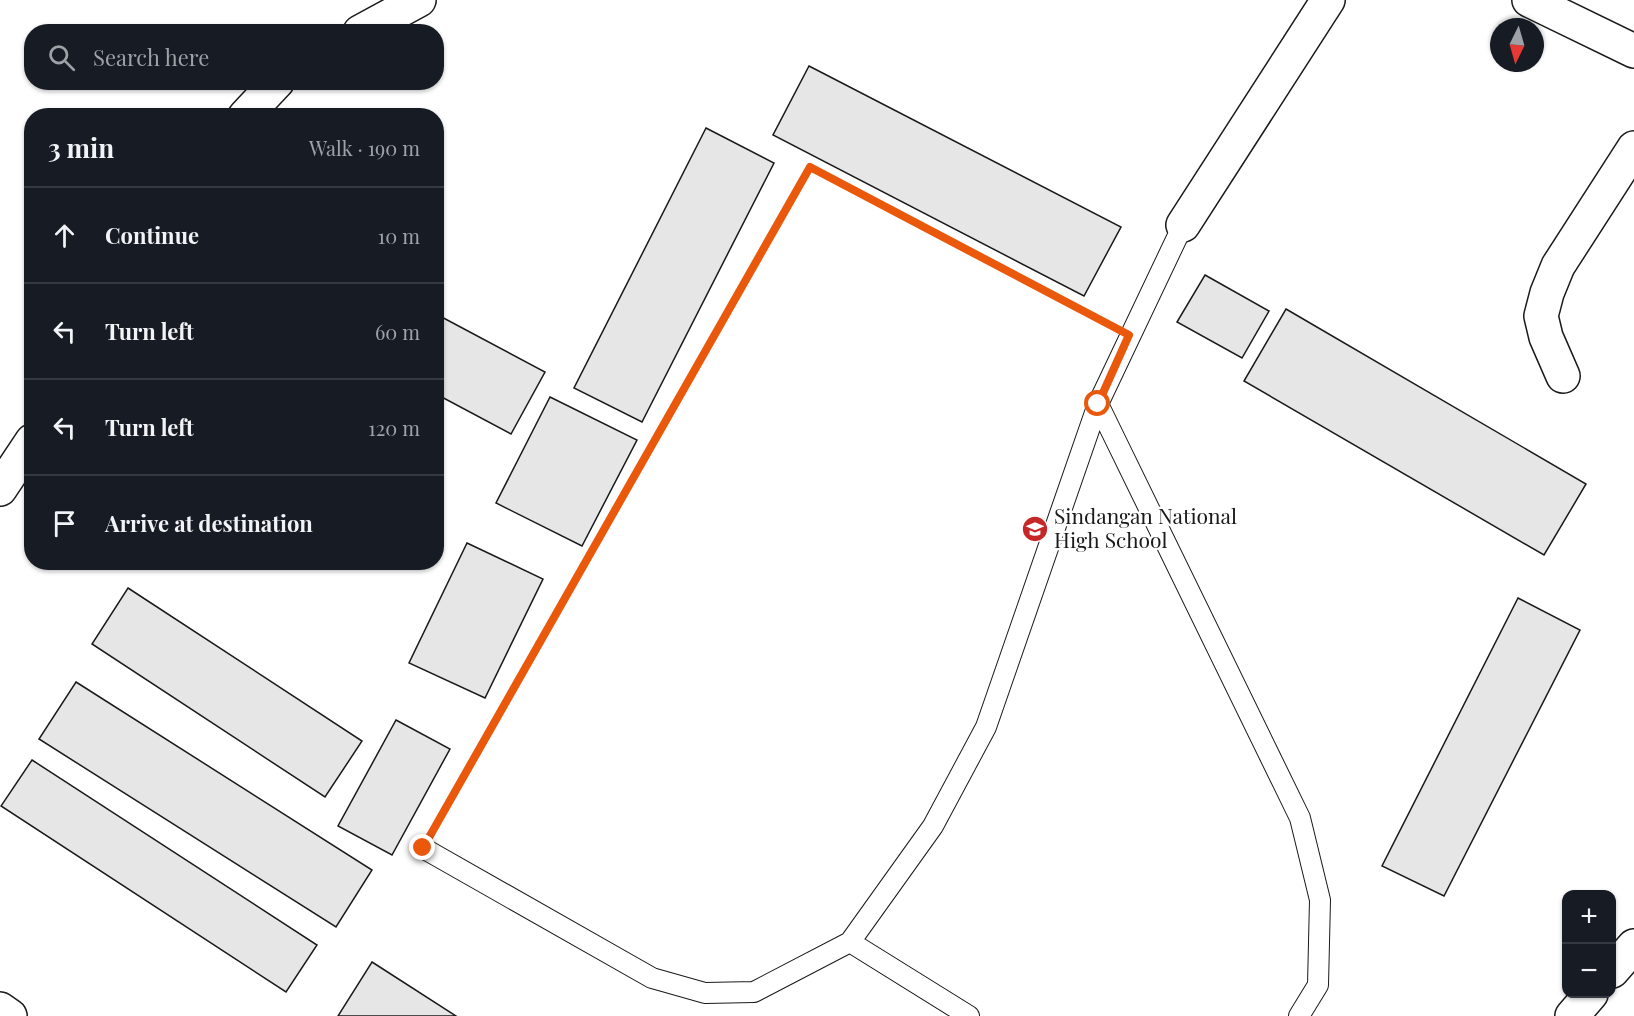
<!DOCTYPE html>
<meta charset="utf-8">
<style>
body{margin:0;font-family:"Playfair Display",serif;background:#20242c;color:#f1f3f6}
.controls{position:absolute;right:18px;bottom:18px;display:grid;overflow:hidden;border-radius:12px;box-shadow:0 2px 4px #0004}
.controls button{width:54px;height:54px;display:grid;place-items:center;padding:0;border:0;border-bottom:2px solid #363941;background:#171b24;color:#f1f3f6;font:30px sans-serif}
.compass{position:absolute;left:1490px;top:18px;width:54px;height:54px;border-radius:50%;background:#171b24;box-shadow:0 2px 4px #0004;rotate:185deg}
.stop{position:absolute;width:18px;height:18px;margin:-14px;border:4px solid #ea580c;border-radius:50%;background:#fff}
.stop.end{background:#ea580c;border-color:#fff;box-shadow:0 2px 6px #0008}
.list{margin:0;padding:0;list-style:none}
h2{display:flex;justify-content:space-between;align-items:center;height:78px;margin:0;padding:0 24px;font-size:26px}
h2 small{font-size:20px;font-weight:400;color:#9ea1a6}
.list li{display:grid;grid-template-columns:39px 1fr auto;gap:18px;align-items:center;box-sizing:border-box;height:96px;padding:0 24px;border-top:2px solid #363941}
.list b{display:block;font-size:22px;white-space:nowrap}
.list em{font-size:20px;font-style:normal;color:#9ea1a6}
.icon{flex:none;width:33px;height:33px;fill:none;stroke:currentColor;stroke-width:2;stroke-linecap:round;stroke-linejoin:round}
.map{position:relative;flex:none;width:1634px;height:1016px;overflow:hidden}
.search{position:absolute;background:#171b24;box-shadow:0 2px 4px #0004;left:24px;top:24px;width:420px;height:66px;display:flex;align-items:center;gap:15px;box-sizing:border-box;padding:0 21px;border-radius:24px;color:#9ea1a6;font-size:22px}
.panel{position:absolute;background:#171b24;box-shadow:0 2px 4px #0004;left:24px;top:108px;width:420px;height:462px;border-radius:24px}
.map>svg:first-child{display:block}
.building{fill:#e6e6e6;stroke:#1a1a1a;stroke-width:1.5}
.lines{fill:none;stroke-linecap:round;stroke-linejoin:round}
.lane-casing{stroke:#1a1a1a;stroke-width:22}
.street-casing{stroke:#1a1a1a;stroke-width:36}
.path{stroke:#5f5f5f;stroke-width:4;stroke-dasharray:4.5 3;stroke-linecap:butt}
.lane{stroke:#fff;stroke-width:20}
.street{stroke:#fff;stroke-width:33}
.route{stroke:#ea580c;stroke-width:8}
.labels{text-anchor:middle;stroke-width:4.5;stroke-linejoin:round;paint-order:stroke}
.poi-label{font-size:21px;fill:#1a1a1a;stroke:#fff;text-anchor:start}
</style>
<div class="map">
<svg width="1634" height="1016" viewBox="0 0 1634 1016">
<rect width="100%" height="100%" fill="#fff"/>
<path class="building" d="M809,66L1121,227L1084,296L773,135Z
M706,128L774,163L642,422L574,388Z
M1205,275L1269,311L1242,358L1177,322Z
M1286,309L1586,484L1544,555L1244,381Z
M436,314L545,372L511,434L436,394Z
M550,397L637,440L582,546L496,503Z
M467,543L543,579L485,698L409,663Z
M128,588L362,741L325,797L92,644Z
M1518,598L1580,630L1444,896L1382,866Z
M76,682L372,870L336,927L39,739Z
M396,720L450,749L392,855L338,826Z
M32,760L317,945L286,992L1,806Z
M372,962L456,1016H338Z"/>
<g class="lines">
<g class="lane-casing">
<path id="lane" d="M1098,404L1300,818L1320,900L1318,985L1299,1016
M423,848L652,978L705,993L754,992L850,942L933,826L986,727L1098,404L1183,225
M850,942L969,1016"/>
</g>
<g class="street-casing">
<path id="street" d="M1529,0L1634,51
M360,32L419,0
M245,116L277,82
M1183,225L1328,0
M1563,376L1546,337L1541,316L1547,293L1558,266L1634,148
M0,489L32,441
M1612,971L1634,946
M0,1009L10,1016
M1572,1016L1591,994"/>
</g>
<path class="path" d="M439,820L810,167L1102,321"/>
<use href="#lane" class="lane"/>
<use href="#street" class="street"/>
</g>
<g class="lines">
<path class="route" d="M423,848L810,167L1129,335L1098,404"/>
</g>
<defs>
<g id="school-disc" transform="scale(1.35)"><circle r="9.5" fill="#c62828" stroke="#fff"/><path d="M0-5L7-2L0 1L-7-2ZM-4 1L0 2.5L4 1V4Q0 6-4 4Z" fill="#fff"/></g>
</defs>
<g fill-rule="evenodd">
<use href="#school-disc" x="1035" y="529"/>
</g>
<g class="labels">
<g class="poi-label">
<text x="1054" y="524">Sindangan National<tspan x="1054" dy="24">High School</tspan></text>
</g>
</g>
</svg>
<div class="controls">
<button>+</button>
<button>−</button>
</div>
<svg class="compass" viewBox="-18 -18 36 36"><path d="M0-13l5 13h-10z" fill="#e53935"/><path d="M0 13l5-13h-10z" fill="#9ea1a6"/></svg>
<div class="stop" style="left:1098px;top:404px"></div>
<div class="stop end" style="left:423px;top:848px"></div>
<div class="search"><svg class="icon" aria-label="search" viewBox="0 0 24 24"><circle cx="10" cy="10" r="6"/><path d="M15 15l6 6"/></svg>Search here</div>
<section class="panel">
<h2>3 min<small>Walk · 190 m</small></h2>
<ul class="list">
<li><svg class="icon" aria-label="ahead" viewBox="0 0 24 24"><path d="M12 20V5M6 11l6-6 6 6"/></svg><div><b>Continue</b></div><em>10 m</em></li>
<li><svg class="icon" aria-label="left" viewBox="0 0 24 24"><path d="M17 20v-9H6M10 6l-5 5 5 5"/></svg><div><b>Turn left</b></div><em>60 m</em></li>
<li><svg class="icon" aria-label="left" viewBox="0 0 24 24"><path d="M17 20v-9H6M10 6l-5 5 5 5"/></svg><div><b>Turn left</b></div><em>120 m</em></li>
<li><svg class="icon" aria-label="arrive" viewBox="0 0 24 24"><path d="M6 21V4h12l-3 4 3 4H6"/></svg><div><b>Arrive at destination</b></div></li>
</ul>
</section>
</div>
